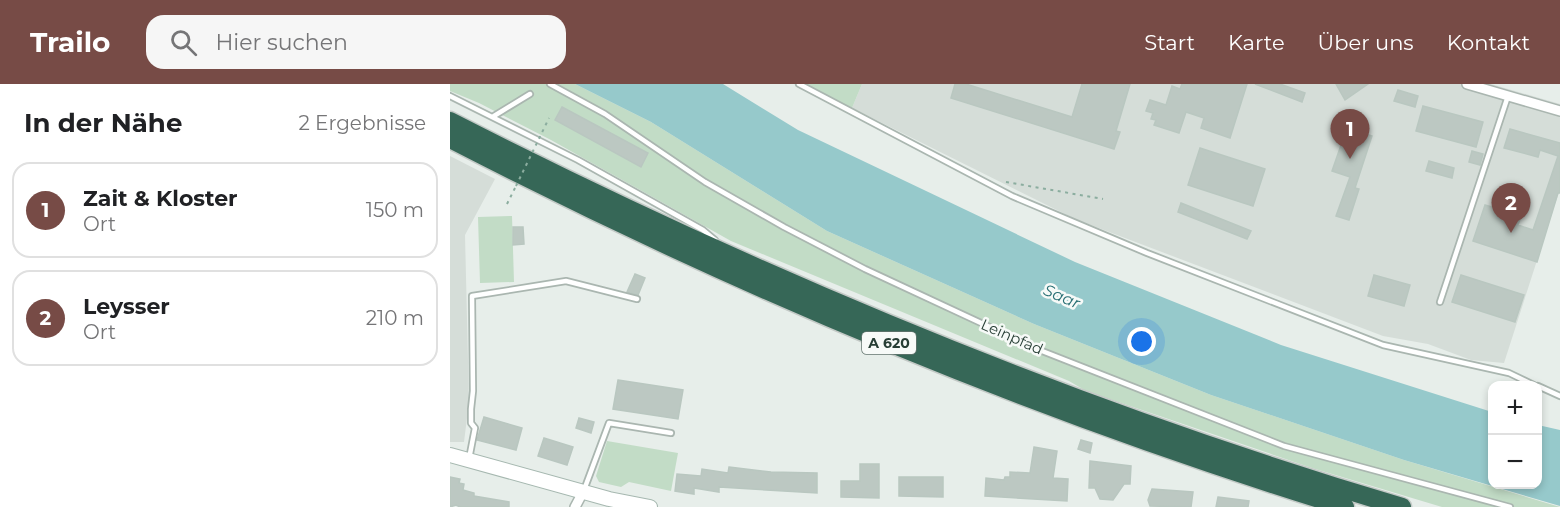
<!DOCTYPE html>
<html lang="de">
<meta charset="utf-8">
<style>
body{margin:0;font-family:Montserrat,sans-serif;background:#f6f6f6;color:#202124}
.controls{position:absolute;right:18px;bottom:18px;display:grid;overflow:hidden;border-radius:12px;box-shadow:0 3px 9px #0003}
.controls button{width:54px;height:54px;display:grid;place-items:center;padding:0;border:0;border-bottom:2px solid #e0e0e0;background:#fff;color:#202124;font:30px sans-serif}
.you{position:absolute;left:692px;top:258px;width:21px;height:21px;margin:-15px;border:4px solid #fff;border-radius:50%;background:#1a73e8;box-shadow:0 0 0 9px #1a73e833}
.badge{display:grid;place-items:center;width:39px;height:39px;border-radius:50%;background:#774b46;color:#fff;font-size:20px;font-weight:700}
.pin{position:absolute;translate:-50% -50px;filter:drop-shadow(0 2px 3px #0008)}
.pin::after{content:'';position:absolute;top:32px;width:21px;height:18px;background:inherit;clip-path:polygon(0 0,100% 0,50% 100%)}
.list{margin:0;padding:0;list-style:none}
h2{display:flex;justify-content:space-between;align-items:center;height:78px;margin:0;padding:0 24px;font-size:26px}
h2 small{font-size:20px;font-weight:400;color:#757577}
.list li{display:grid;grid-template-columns:39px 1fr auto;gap:18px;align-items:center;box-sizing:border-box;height:96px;margin:0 12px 12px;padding:0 12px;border:2px solid #e0e0e0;border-radius:18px}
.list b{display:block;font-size:22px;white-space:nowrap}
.list p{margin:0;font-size:20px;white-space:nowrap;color:#757577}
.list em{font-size:20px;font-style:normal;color:#757577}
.icon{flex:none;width:33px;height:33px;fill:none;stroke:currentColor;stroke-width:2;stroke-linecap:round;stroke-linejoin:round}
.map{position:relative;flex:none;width:1110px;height:423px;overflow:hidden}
header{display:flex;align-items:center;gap:36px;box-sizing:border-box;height:84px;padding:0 30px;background:#774b46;color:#fff}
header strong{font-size:28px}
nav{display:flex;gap:33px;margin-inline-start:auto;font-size:21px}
.search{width:420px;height:54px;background:#f6f6f6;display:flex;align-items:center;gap:15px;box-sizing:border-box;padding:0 21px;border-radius:18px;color:#757577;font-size:22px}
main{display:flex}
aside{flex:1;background:#fff}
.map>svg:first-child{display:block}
.built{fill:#d5ddd8}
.green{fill:#c2dcc6}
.water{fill:#96c9cb}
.building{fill:#bcc8c2;stroke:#b9c7c0;stroke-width:1.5}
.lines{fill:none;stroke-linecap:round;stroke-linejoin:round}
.lane-casing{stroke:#aab6b0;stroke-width:8}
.street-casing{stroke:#aab6b0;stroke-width:12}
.secondary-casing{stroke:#a6b8b0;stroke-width:16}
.highway-casing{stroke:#c3c9c6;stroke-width:21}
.path{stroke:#8bad9f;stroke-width:2;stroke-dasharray:3 4.5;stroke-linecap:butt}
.lane{stroke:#fff;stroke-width:4.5}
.street{stroke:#fff;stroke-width:9}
.secondary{stroke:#fff;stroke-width:14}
.highway{stroke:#366757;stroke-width:18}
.path-bridge{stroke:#8bad9f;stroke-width:2;stroke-dasharray:3 4.5;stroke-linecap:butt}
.labels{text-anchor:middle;stroke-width:5;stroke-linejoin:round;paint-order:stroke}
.shield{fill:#f7faf8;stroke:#657670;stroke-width:1.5}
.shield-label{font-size:14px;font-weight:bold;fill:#273e35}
.street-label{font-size:15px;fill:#273e35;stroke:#f7faf8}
.water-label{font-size:16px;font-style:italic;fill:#286f74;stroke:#f7faf8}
</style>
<header>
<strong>Trailo</strong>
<div class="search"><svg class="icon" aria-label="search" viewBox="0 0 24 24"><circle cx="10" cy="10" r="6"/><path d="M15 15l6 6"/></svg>Hier suchen</div>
<nav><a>Start</a><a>Karte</a><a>Über uns</a><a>Kontakt</a></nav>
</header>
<main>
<aside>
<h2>In der Nähe<small>2 Ergebnisse</small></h2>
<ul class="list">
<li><span class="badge">1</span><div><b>Zait &amp; Kloster</b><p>Ort</p></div><em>150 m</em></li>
<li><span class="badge">2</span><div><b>Leysser</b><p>Ort</p></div><em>210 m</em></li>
</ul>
</aside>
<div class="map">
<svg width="1110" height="423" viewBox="0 0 1110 423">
<rect width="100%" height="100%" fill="#e7eeea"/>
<path class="built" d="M412,0H1041L1110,20V105L1054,279L1021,276L978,260L933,252L625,135L402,24Z
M0,72L45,95L15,151L19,318L14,358H0Z"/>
<path class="green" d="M0,0H125L201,38L377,147L584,240L761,311L954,376L1110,423H992L862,384L636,307L619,297L281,157L101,56L29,19L0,7Z
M355,0H412L402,24Z
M62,132L64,198L30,199L28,133Z
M157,357L228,369L221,407L179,398L171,403L149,398L146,392Z"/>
<path class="water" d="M125,0H273L348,46L625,178L831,261L1042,328V400H1088V341L1110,346V422L954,376L761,311L584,240L377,147L201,38Z"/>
<path class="building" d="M505,0H516L622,33L632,0H680L666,47L670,48L664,65L501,14Z
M732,0H797L780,54L751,44L754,34L736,28L729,49L704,41L706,36L701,35L703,29L696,27L700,16L716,21L722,2L730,5Z
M805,0H830L855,9L852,18Z
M886,0H918L895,16Z
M948,6L968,12L965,23L944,17Z
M973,22L1033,38L1026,63L966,47Z
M112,23L198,69L191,83L105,36Z
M897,44L922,52L905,104L909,105L899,136L886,132L900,93L882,87Z
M1060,45L1110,59V109H1108L1087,178L1023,157L1035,121L1071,132L1068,141L1083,146L1108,72L1090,66L1088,73L1054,64Z
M750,64L815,85L803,122L738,101Z
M1022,67L1033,70L1030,81L1019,78Z
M979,77L1004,84L1002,94L976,87Z
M731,119L801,147L797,155L728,128Z
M63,143H73L74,160L63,161Z
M185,190L195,194L188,211L177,208Z
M924,191L960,201L954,222L918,212Z
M1011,191L1074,211L1065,238L1002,218Z
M168,296L233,306L228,335L163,325Z
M34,333L72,344L66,366L27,356Z
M129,334L144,338L141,349L126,344Z
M94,354L123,363L117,381L88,372Z
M631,356L642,359L640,369L628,365Z
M584,363L607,367L603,394L618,395L617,417L535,412L536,394L554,396L555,393H560V388L580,389Z
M640,377L681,382L680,400H674L663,416L650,415L645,404H639Z
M410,380H429V414L391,413V397H410Z
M279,383L321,388L367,389V409L269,403V408L244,404V410L225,407L227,390L251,392L252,385L278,389Z
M0,393L10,395L9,399L14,400L13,406L24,409V412L59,418V423H10L6,421L0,423Z
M449,393H493V413L449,412Z
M702,405L743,408L741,423L700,422L698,416Z
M768,413L799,417L798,423H766Z"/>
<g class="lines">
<g class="lane-casing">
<path id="lane" d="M100,0L155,30L255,98L334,143L415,185L587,265L834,362L1060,423
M349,0L562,112L697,169L933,261L1059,289L1086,302
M0,12L128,76L253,146L265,156
M44,32L80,10
M990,218L1058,12
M1088,302L1110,312
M19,375L25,344L21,339V325L23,307L22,212L116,197L187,215
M134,406L159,339L221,349"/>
</g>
<g class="street-casing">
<path id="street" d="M1017,0L1110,27
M125,423L133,408"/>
</g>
<g class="secondary-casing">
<path id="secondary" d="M0,371L159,415L200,423"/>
</g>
<g class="highway-casing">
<path id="highway" d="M0,37C306,193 623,325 952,423
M0,55C287,203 586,328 895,423"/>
</g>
<path class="path" d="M556,98L653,115
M57,120L65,104"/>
<use href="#lane" class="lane"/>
<use href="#street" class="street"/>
<use href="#secondary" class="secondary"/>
<use href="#highway" class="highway"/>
<path class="path-bridge" d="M66,102L99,34"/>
</g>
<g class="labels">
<rect class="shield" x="412" y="248" width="54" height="22" rx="4.5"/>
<g class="shield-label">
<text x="439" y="264">A 620</text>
</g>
<g class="street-label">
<text transform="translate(562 253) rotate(24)" y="5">Leinpfad</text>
</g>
<g class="water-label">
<text transform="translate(612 212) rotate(23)" y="6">Saar</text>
</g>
</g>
</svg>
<div class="controls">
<button>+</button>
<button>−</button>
</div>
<div class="you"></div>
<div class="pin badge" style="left:900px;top:75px">1</div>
<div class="pin badge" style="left:1061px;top:149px">2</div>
</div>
</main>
